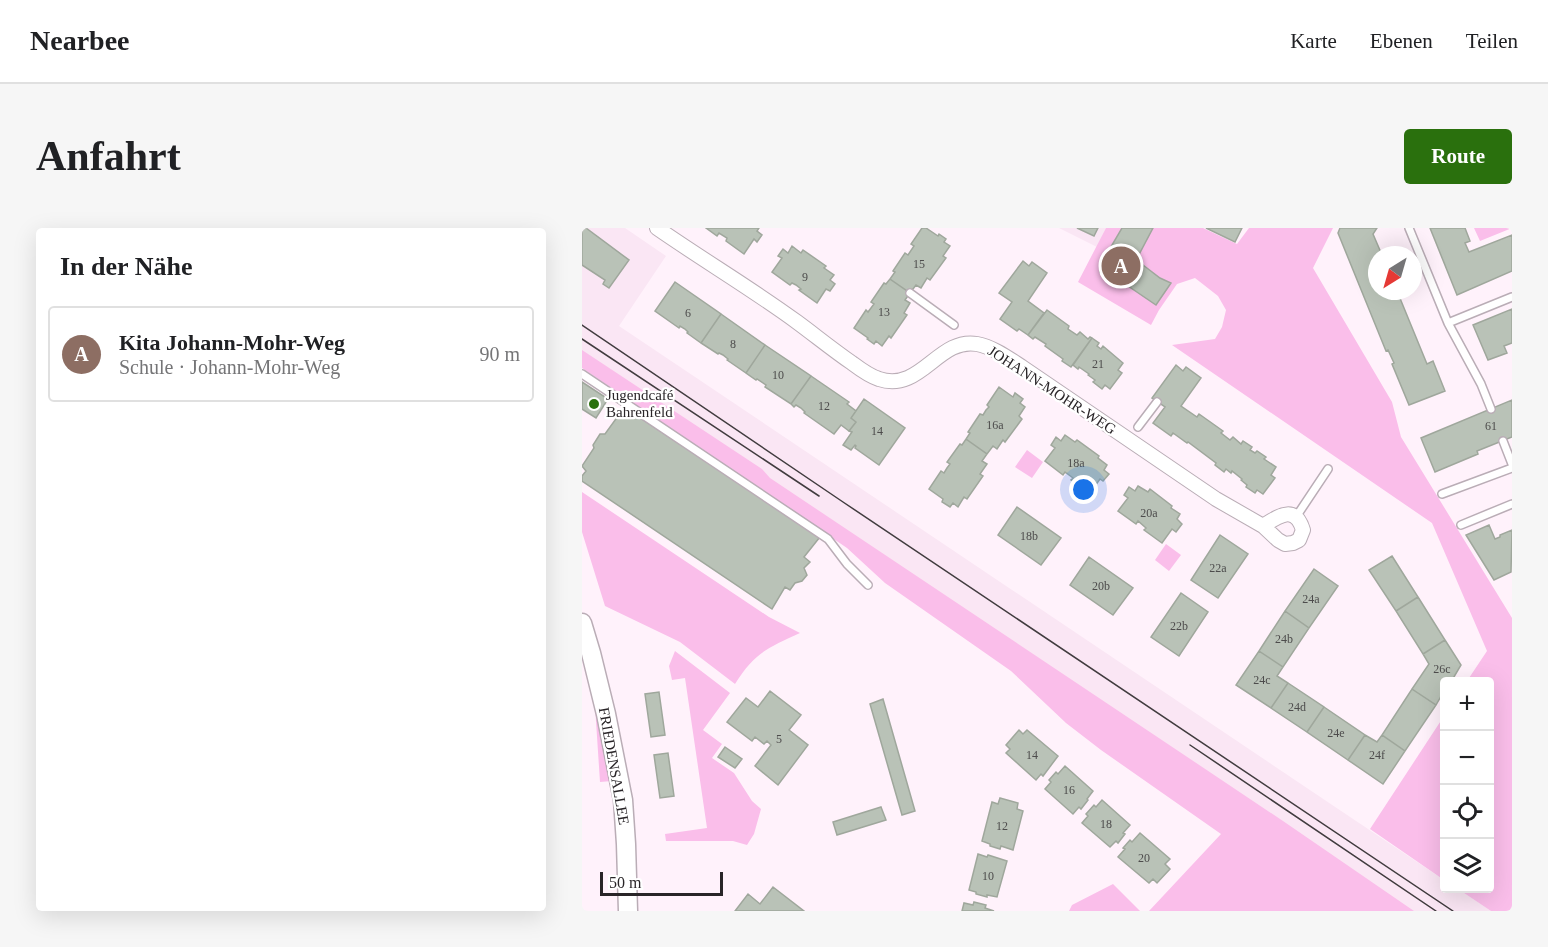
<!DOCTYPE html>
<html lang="de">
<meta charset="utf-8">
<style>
body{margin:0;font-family:"Times New Roman",serif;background:#f6f6f6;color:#202124}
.controls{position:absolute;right:18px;bottom:18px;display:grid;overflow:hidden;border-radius:6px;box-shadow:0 6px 24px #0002}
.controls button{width:54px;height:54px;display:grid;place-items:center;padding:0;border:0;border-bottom:2px solid #e0e0e0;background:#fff;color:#202124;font:30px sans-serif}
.compass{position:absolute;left:786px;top:18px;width:54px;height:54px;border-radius:50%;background:#fff;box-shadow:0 6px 24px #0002;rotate:217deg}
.scale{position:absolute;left:18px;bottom:15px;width:123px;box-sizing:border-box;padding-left:6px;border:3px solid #292528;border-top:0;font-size:16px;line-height:21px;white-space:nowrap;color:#292528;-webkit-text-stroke:4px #fff;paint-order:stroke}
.you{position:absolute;left:502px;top:262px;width:21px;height:21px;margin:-15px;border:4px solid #fff;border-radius:50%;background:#1a73e8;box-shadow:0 0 0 9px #1a73e833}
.badge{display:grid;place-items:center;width:39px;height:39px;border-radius:50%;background:#2a700d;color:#fff;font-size:20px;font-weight:700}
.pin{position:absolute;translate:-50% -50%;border:3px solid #fff;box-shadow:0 2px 6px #0006}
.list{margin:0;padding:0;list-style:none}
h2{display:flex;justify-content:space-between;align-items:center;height:78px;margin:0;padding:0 24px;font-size:26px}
h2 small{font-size:20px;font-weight:400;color:#757577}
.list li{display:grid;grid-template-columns:39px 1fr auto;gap:18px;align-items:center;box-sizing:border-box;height:96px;margin:0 12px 12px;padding:0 12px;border:2px solid #e0e0e0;border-radius:6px}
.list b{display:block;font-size:22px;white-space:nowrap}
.list p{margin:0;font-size:20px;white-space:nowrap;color:#757577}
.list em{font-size:20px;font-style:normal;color:#757577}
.icon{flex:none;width:33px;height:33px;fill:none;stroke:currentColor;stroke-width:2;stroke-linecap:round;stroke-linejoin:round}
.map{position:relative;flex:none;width:930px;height:683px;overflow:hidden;border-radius:6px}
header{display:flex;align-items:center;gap:36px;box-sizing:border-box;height:84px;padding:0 30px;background:#fff;border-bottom:2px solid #e0e0e0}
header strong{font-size:28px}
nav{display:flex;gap:33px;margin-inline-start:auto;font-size:21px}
.intro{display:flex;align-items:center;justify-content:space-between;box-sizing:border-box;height:144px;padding:0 36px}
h1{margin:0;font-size:42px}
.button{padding:15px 27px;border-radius:6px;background:#2a700d;color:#fff;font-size:21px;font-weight:700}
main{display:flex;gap:36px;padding:0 36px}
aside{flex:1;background:#fff;border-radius:6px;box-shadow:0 6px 24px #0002}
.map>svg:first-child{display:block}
.built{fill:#fae6f4}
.green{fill:#fabeea}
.building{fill:#b9c2b7;stroke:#9fa79c;stroke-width:1.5}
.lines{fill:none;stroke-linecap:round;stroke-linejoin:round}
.service-casing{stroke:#baadb6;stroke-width:10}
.minor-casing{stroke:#baadb6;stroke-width:16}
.tertiary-casing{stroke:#baadb6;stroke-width:21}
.service{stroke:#fff;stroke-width:7}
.minor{stroke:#fff;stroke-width:14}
.tertiary{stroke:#fff;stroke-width:18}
.tram{stroke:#413c3f;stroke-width:1.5}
.poi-dot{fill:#2a700d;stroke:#fff;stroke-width:2}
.labels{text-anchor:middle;stroke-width:4.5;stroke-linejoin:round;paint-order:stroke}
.number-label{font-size:12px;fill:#4d4c4c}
.street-label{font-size:15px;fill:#292528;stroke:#fff}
.poi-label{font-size:15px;fill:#292528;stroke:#fff;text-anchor:start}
</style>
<header>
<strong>Nearbee</strong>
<nav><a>Karte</a><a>Ebenen</a><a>Teilen</a></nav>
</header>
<div class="intro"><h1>Anfahrt</h1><a class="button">Route</a></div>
<main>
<aside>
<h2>In der Nähe<small></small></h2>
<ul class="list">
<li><span class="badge" style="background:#8d6e63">A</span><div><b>Kita Johann-Mohr-Weg</b><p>Schule · Johann-Mohr-Weg</p></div><em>90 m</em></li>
</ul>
</aside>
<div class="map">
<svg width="930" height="683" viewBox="0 0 930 683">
<rect width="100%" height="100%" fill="#fff2fb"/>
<path class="built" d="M0,0H43L84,28L37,98L862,652V660L876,661L909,683H815L0,139Z
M477,0H524L515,19Z"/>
<path class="green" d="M524,0H621L655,16L667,0H751L731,40L810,174L819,209L930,390V683H909L876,661L908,660V454L885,453L905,423L850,295L590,117L633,111L640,99L644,82L636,68L613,50L595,56L577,82L569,97L496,54Z
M892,0H930L898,13Z
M0,122L180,241L188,250L701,593L832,683H567L639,606L519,522L484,495L429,443L303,355L265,320L0,140Z
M445,222L461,234L450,250L433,239Z
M0,264L187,389L218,405C186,420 173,424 153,456L98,414L23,378L0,304Z
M584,316L599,327L587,343L573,332Z
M93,423L148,465L121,502L140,516L130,530L152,545L170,573L179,581L172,606L165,617L151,613H84L83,606L125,600L103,450L90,452L87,438Z
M13,478L30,553L18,554Z
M862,488V652L788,601Z
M531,656L558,683H487L490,677Z"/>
<path class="building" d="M0,0H4L47,32L27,60L21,56L23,52L0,37Z
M124,0H177L175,3L180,7L175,14L172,11L162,26L144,13L145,10L137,5L135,8Z
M340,0H344L356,8L357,6L364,11L362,14L368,18L361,28L364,30L348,52L345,50L339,60L334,57L328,65L308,51L313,44L311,43L323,25L326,27L332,18L329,16Z
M495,0H516L512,8Z
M540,0H571L552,36L559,40L561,37L578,50L589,55L574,77L543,56L541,59L518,44L522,35L520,34Z
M624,0H660L653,14Z
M758,0H795L791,6L800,27H795V63H815L845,136L851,133L863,163L827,177L810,136L812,135L806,122L804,123L756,5Z
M848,0H883L888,13L883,15L887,24L930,7V43L875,67Z
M210,18L219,25L221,22L244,38L242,40L252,47L248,52L253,56L248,63L244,61L235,75L217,62L219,61L214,57L210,55L208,57L190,44L200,30L196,28L201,21L206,25Z
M441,33L447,38L450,34L465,45L446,73L462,85L446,107L437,101L435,103L418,91L430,74L417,65Z
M308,51L328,65L323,72L328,75L322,85L325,87L309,110L307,108L300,118L294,113L292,116L285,111L286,110L272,100L284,82L286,84L292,76L289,74L302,55L304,56Z
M93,54L139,86L119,115L105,105L106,104L103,101L98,98L97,100L73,83Z
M930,81V115L922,118L925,125L906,132L891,97Z
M465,82L487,98L486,101L495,107L498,104L506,111L508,109L510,110L489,139L480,133L481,131L463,118L464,116L453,109L451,111L446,107Z
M139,86L183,117L164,145L145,132L146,131L141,127L137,125L136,126L119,115Z
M510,110L517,115L515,118L519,121L521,118L541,135L536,142L540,145L528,161L523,157L520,161L511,154L513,152L506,147L507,146L497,139L496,141L491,137Z
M183,117L229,148L209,176L183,159L184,157L175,151L174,152L164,145Z
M594,137L601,143L604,139L619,150L599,178L615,189L617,186L641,203L639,205L648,212L651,209L659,216L661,213L670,219L668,222L673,225L675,223L684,229L682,231L694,239L689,247L693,250L681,266L675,262L673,265L664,259L665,257L659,252L660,251L650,243L649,245L644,241L642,244L633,237L634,235L606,214L605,215L591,205L589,208L571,195L583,179L570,170Z
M229,148L267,174L265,176L274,183L269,190L274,194L267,203L259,197L252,206L222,185L223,184L219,180L214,177L212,179L209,176Z
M0,154L26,171L14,190L0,181Z
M417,159L431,169L433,165L441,171L438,175L443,179L437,188L440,191L423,214L421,212L415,221L411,218L405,226L384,211L388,205L386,204L398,186L401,187L404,182L407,179L405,177Z
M282,171L323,200L297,237L273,220L274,218L273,217L269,222L261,217L270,204L267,203L274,194L269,190Z
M930,172V209L895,223L896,226L853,244L839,210Z
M45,181L238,309L222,329L228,334L222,340L225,347L220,353L213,355L208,362L203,359L190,381L0,253V248L4,243L0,238L12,220L11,217L18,206H23L36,188L39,190Z
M483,207L493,214L495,212L517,228L516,230L525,237L522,242L527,246L521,253L518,251L508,265L489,252L491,250L483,244L481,247L463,233L473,220L469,217L474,209L479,213Z
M384,211L405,226L400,233L405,236L398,246L401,248L385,271L382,269L376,279L371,275L368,279L360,274L361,271L347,261L359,243L362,245L365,240L368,236L365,234L378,216L380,217Z
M556,258L566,264L568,261L590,278L589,280L598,286L595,291L600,296L594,304L590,301L580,315L562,302L564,300L556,293L554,296L536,283L546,270L542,267L547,259L553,263Z
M435,279L479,310L459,337L416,307Z
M907,297L913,311L918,309V307L930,302L929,344L912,352L884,307Z
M638,307L666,326L636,370L609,352Z
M810,328L836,369L814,383L787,342Z
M507,329L551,360L531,387L488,357Z
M732,341L756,358L727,400L703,383Z
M599,365L626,384L597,428L569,409Z
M836,369L863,412L841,426L814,383Z
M703,383L727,400L701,439L677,423Z
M863,412L879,437L869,454H862V463L854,477L830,461L847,436L841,426Z
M677,423L701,439L695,448L706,455L689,480L654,457Z
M706,455L742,479L725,504L689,480Z
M830,461L854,477L823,523L800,507Z
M188,463L219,487L207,502L226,517L196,557L173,538L189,517L185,513L182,516L173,509L170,513L145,494L164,470L176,479Z
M77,464L83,507L69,509L63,466Z
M301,471L333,583L320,587L288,476Z
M742,479L783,507L766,532L725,504Z
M437,502L441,506L445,502L476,528L461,548L459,546L454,552L424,525L428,521L424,517Z
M783,507L795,514L800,507L823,523L801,556L766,532Z
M143,519L160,531L153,540L136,529Z
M86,525L92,568L78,570L72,527Z
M483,538L511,563L505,571L506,572L499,581L497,579L491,586L463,561L469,554L467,552L474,544L476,546Z
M418,570L436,575L435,581L441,583L431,622L419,618L418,621L408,618V616L400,613L410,574L416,576Z
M520,572L548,597L541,605L543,606L536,615L534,613L528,619L500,595L506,588L504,586L512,577L514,579Z
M299,579L304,592L255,607L251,594Z
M558,605L588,631L583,636L588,641L575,655L571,651L567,655L536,629L543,621L541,620L548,612L550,614Z
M396,626L405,629L406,627L425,633L415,669L405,667V669L394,666V664L387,662Z
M191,659L222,683H153L166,666L178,676Z
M392,674L404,677L403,680L412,683H380L382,675L391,677Z"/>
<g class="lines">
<g class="service-casing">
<path id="service" d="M827,0L866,95L899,156L909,181
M328,65L372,97
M866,95L930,69
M0,146L246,311L265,336L286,357
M556,199L575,174
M921,213L930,236
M860,266L930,240
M714,289L746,241
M879,297L930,276"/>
</g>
<g class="minor-casing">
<path id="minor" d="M75,0C121,32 170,61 215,94C234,108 251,122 270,135C278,141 287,148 297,151C339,165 356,109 395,116C411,119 426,130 440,139L634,271L681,298L696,312L703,316L711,315L717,312L721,302C713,276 697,288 681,298"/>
</g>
<g class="tertiary-casing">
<path id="tertiary" d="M0,395L9,425L24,486L41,572L44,616L46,683"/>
</g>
<use href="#service" class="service"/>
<use href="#minor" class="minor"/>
<use href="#tertiary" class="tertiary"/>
<path class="tram" d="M0,97L261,274L871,683
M0,111L237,268
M608,517L854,683"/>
</g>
<circle class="poi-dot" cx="12" cy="176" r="6"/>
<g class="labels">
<g class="number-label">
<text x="337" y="40">15</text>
<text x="223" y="53">9</text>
<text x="302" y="88">13</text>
<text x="106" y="89">6</text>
<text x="151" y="120">8</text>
<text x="516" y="140">21</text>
<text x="196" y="151">10</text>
<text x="242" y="182">12</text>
<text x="413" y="201">16a</text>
<text x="909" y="202">61</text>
<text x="295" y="207">14</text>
<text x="494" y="239">18a</text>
<text x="567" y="289">20a</text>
<text x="447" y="312">18b</text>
<text x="636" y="344">22a</text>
<text x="519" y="362">20b</text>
<text x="729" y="375">24a</text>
<text x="597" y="402">22b</text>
<text x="702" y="415">24b</text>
<text x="860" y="445">26c</text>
<text x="680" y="456">24c</text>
<text x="715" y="483">24d</text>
<text x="754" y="509">24e</text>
<text x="197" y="515">5</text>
<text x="450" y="531">14</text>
<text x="795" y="531">24f</text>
<text x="487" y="566">16</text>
<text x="524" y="600">18</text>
<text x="420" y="602">12</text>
<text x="562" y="634">20</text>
<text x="406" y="652">10</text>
</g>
<g class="street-label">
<text transform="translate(470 162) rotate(33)" y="5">JOHANN-MOHR-WEG</text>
<text transform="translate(32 538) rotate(80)" y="5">FRIEDENSALLEE</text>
</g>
<g class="poi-label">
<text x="24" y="172">Jugendcafé<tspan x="24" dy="17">Bahrenfeld</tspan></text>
</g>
</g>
</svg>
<div class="controls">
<button>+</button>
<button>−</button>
<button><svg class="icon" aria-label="locate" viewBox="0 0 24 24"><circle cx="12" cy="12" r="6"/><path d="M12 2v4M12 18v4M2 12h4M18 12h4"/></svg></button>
<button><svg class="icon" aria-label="layers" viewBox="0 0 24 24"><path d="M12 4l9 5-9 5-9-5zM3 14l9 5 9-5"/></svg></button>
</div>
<svg class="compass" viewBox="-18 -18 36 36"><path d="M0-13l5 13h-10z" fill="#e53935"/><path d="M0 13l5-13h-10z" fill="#757577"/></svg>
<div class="scale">50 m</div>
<div class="you"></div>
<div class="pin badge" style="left:539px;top:38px;background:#8d6e63">A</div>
</div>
</main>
